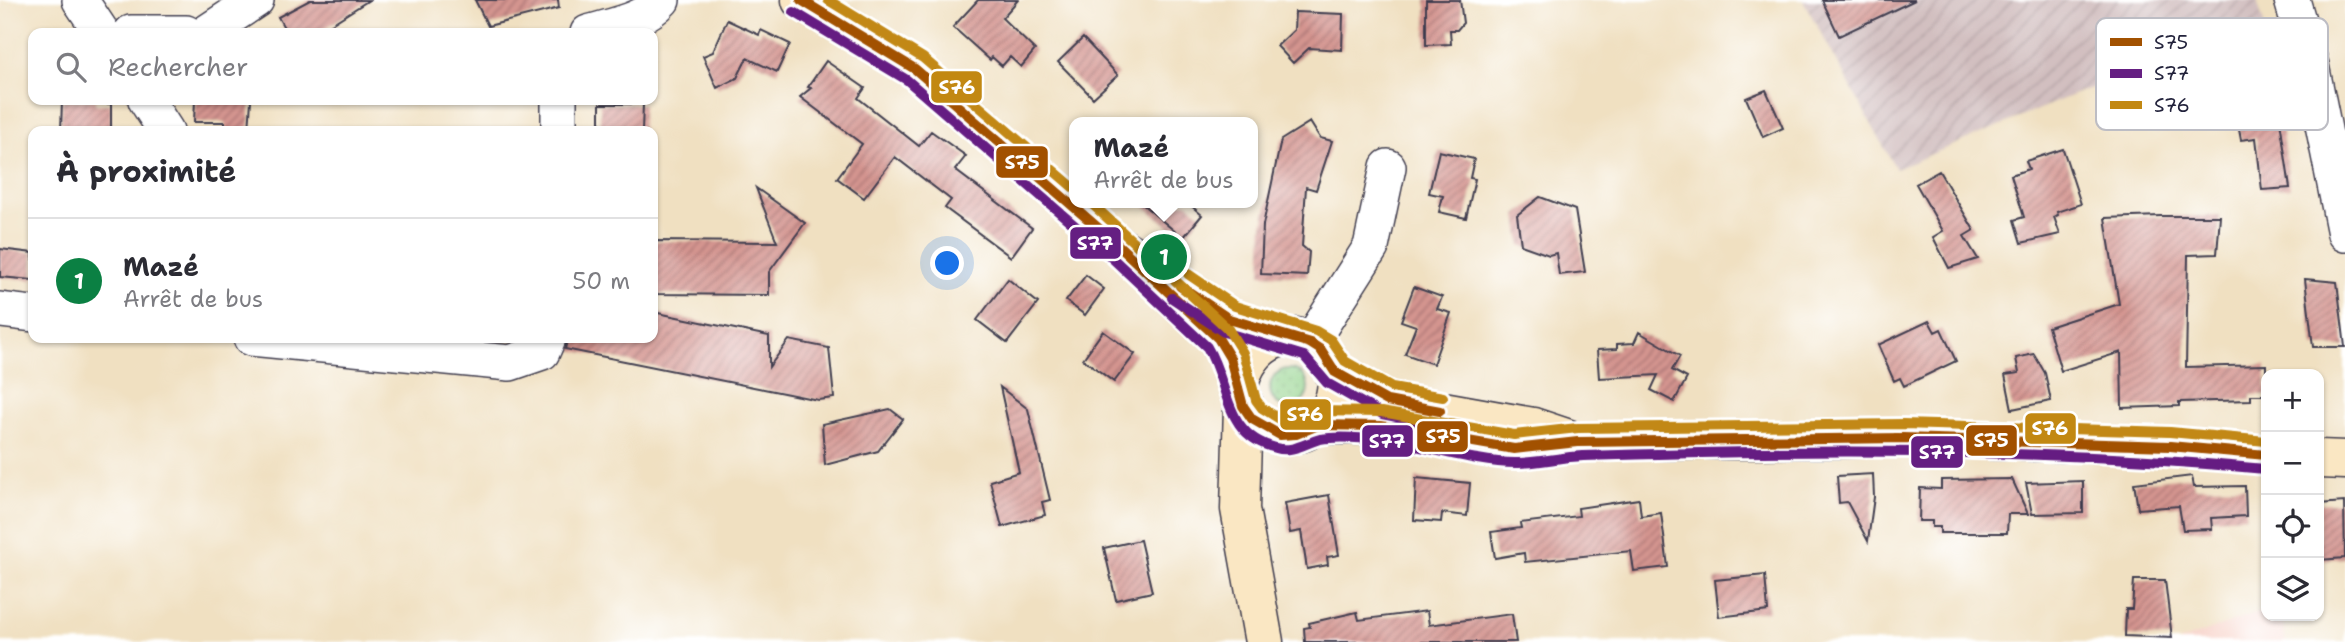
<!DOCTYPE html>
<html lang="fr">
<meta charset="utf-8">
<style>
body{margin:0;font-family:"Shantell Sans",sans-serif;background:#f7f7f7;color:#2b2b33}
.controls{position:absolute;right:21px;bottom:21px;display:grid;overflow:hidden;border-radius:14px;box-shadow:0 2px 5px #0004}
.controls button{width:63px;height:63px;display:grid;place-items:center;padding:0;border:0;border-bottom:2px solid #e1e1e2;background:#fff;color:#2b2b33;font:35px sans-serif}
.you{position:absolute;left:948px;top:264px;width:24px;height:24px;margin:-18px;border:5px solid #fff;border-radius:50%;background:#1a73e8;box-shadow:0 0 0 10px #1a73e833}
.badge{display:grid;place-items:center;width:46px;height:46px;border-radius:50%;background:#0b8043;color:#fff;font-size:23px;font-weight:700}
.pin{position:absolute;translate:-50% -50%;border:4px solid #fff;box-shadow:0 2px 7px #0006}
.popup{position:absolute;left:1069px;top:117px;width:189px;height:91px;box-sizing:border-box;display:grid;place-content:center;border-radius:14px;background:#fff;filter:drop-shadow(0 2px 5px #0005);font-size:23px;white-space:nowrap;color:#7c7c81}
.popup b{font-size:26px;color:#2b2b33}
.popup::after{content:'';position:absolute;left:50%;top:100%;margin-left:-14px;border:14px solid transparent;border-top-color:#fff}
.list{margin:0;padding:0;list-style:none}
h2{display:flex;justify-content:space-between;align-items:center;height:91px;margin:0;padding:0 28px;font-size:30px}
h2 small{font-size:23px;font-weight:400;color:#7c7c81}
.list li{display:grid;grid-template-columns:46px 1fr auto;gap:21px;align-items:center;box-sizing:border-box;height:126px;padding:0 28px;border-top:2px solid #e1e1e2}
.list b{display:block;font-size:26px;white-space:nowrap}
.list p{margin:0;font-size:23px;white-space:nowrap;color:#7c7c81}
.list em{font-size:23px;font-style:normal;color:#7c7c81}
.icon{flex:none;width:38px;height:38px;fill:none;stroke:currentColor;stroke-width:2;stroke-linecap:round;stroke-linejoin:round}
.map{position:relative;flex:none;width:2345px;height:642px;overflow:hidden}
.search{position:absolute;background:#fff;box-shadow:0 2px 5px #0004;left:28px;top:28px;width:630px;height:77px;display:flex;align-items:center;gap:18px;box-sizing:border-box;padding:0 24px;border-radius:14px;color:#7c7c81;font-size:26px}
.panel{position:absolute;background:#fff;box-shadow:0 2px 5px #0004;left:28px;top:126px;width:630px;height:217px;border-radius:14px}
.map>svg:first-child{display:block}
.built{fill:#f7d1c7}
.industrial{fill:url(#industrial-furrows)}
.grass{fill:url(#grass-dots);stroke:#597a62;stroke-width:2}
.building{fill:url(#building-hatch)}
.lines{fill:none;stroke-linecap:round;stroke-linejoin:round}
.street-casing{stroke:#413e4f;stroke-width:38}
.secondary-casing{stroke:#413e4f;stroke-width:41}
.street{stroke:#fff;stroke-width:35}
.secondary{stroke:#fae7c3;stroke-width:38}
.bus-1-casing{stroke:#fff;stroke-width:16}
.bus-2-casing{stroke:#fff;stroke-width:16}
.bus-3-casing{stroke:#fff;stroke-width:16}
.bus-1{stroke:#a25100;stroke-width:10}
.bus-2{stroke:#651f82;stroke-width:10}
.bus-3{stroke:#c28812;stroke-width:10}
.key{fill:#fff;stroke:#bdbdc4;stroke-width:2}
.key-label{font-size:19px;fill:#22223b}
.line-badge{stroke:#fff;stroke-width:2.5}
.badge-label{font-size:19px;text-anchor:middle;font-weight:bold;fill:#fff}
</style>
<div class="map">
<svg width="2345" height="642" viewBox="0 0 2345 642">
<defs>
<pattern id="industrial-furrows" width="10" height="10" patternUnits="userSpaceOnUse" patternTransform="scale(1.75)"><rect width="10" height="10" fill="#d2bfc0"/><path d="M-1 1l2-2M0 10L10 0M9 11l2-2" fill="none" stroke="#b4a4a6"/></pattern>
<pattern id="grass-dots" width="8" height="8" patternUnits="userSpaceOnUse" patternTransform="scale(1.75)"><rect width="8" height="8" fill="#90d188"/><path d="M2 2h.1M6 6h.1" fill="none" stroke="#7cb376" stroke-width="1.8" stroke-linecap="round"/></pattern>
<pattern id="building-hatch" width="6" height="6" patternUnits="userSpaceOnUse" patternTransform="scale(1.75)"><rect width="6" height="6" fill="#d4948f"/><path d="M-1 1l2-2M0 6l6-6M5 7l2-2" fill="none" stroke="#ac7876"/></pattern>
</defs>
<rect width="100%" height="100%" fill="#fff"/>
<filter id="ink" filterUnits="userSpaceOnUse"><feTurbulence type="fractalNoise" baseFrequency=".0143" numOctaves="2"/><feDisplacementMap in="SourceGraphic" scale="14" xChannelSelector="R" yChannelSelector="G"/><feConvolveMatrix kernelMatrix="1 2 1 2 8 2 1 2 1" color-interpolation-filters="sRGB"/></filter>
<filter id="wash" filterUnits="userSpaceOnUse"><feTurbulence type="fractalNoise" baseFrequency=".00686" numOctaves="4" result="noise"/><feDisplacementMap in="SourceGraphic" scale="28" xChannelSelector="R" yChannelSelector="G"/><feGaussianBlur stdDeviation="1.57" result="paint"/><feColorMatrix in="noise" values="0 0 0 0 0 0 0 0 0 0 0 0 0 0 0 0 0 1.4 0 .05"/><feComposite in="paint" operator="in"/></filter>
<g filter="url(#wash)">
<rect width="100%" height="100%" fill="#f0e0c1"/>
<path class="built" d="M2266,610V616H2281L2286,642H2177Z"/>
<path class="industrial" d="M1803,0H2257L2269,40L2217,65L2116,81L2085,90L1896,169Z"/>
<path class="grass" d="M1270 388a19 19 0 1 1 38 0a19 19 0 1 1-38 0Z"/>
<g id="blocks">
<path class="building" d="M310,0H369L317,33H287L278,17Z
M475,0H558L559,8L488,26Z
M978,0H1018L1002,18L1035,50L1021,67L1010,57L1002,66L992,57L990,60L953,27Z
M1426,0H1460L1463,23L1457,30H1450L1451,44L1426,45Z
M1822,0H1915L1839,36Z
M1295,12L1343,14L1342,50L1309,48L1293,63L1277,46L1294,30Z
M727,20L759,35L761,30L790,44L777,72L747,58L737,78L717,88L703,56L713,52Z
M1083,38L1118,75L1093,98L1058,62Z
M2271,60L2290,188L2262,190L2256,138L2241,140L2230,81L2240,77L2238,65Z
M826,61L865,88L858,98L919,146L931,131L966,156L955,170L1032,228L1011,257L945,208L951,200L895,157L864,198L837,178L862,144L800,97L811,88L808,87Z
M1766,90L1783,128L1763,137L1746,98Z
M62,100H96L95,104H111V131H61Z
M195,100H251L249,131H225V122H194Z
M600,104H643L642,131H600Z
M1310,122L1320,138L1332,141L1316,190L1306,187L1302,246L1309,252L1307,276L1261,274L1263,225L1281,140Z
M2063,149L2081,204L2057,212L2058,215L2054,217L2060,234L2021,243L2014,220L2024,217L2011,175L2029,169L2026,161Z
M1439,151L1474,159L1470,178L1475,179L1466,218L1439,212L1443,196L1429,193Z
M1939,171L1974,230L1964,236L1978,259L1949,268L1933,237L1943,231L1916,184Z
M756,188L805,223L769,272V295L653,294V241L777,242Z
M1540,197L1575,210L1585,272L1559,275L1556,253L1549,255L1521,245L1517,215Z
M1141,203H1188L1202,215L1183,238Z
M2161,216H2220L2217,254L2188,255L2186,367L2266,365V395H2251V400L2179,402V406L2122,408L2121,352L2061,371L2048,327L2119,304L2105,218Z
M0,249L33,253V280L0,277Z
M1086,275L1104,289L1085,315L1066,301Z
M1008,279L1038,303L1007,343L977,320Z
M2305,279L2337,282L2345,347H2313Z
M1414,287L1442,297L1437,309L1451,313L1433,364L1405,354L1416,326L1401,321Z
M653,312L769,336V367L789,340L829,348L834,398L818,400L565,349L568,338H653Z
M1929,321L1935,332L1941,329L1956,361L1904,386L1900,378L1894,381L1878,345Z
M1103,331L1135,354L1114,382L1083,359Z
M1639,332L1680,356L1672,370L1687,378L1674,402L1651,390L1658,375L1599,378L1597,350L1617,349V344L1634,343Z
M2034,354L2045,373L2051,401L2012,409L2005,375L2019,373L2016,358Z
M1000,387L1028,409L1050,500L1042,502L1045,515L1002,527L990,481L1019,472Z
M890,409L903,419L878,451L825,465L822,424Z
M1873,474L1874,497L1868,541L1847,502L1839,503L1837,476Z
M2192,476L2194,487L2245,486L2246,516L2211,518L2212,529L2183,530L2179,506L2138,509L2134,483Z
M1416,478L1470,483L1467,516L1442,513L1441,522L1414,520Z
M2012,479L2028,514H2008L2007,533H1940V527H1932V521H1919L1920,488L1941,489V480Z
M2083,481V513L2032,514L2026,483Z
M1329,495L1339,555L1327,557L1328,565L1307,569L1301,531L1290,533L1285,503Z
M1639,499L1641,516L1661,513L1668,567L1634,571L1631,551L1525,562L1524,553L1495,558L1491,532L1521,528L1520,523L1579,516L1578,508Z
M2344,502L2345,558L2319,560V504Z
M1140,540L1152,592L1116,600L1104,548Z
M1765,575L1768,611L1719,617L1715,580Z
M2134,580H2165L2172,638L2125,636L2126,609H2132Z
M1427,611L1429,625L1512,614L1516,642H1305L1304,628L1310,627L1309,623L1357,612L1359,620Z"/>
</g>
</g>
<g filter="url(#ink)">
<use href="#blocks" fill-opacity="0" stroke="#413e4f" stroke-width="2"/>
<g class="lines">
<g class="street-casing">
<path id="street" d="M80,0L102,33
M2292,0L2311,65L2345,234
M131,33H186
M206,33L256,0
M588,33C614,25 644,21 662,0
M146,100L166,131
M559,131V100
M0,310L33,314
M251,338L510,363L542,352L548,338
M1310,343L1371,247L1388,167"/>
</g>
<g class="secondary-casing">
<path id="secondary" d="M801,0L915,69L1119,246L1229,319L1289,337
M1185,307C1201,322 1220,337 1230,358C1241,383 1238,412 1264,428C1307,455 1358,398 1327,357C1296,316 1246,342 1239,387
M1335,372L1387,401L1533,427L1578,442L1903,438L2170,446L2266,455
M1243,406L1240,509L1264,642
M1318,425L1381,426L1427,434
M2319,459L2345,460"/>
</g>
<use href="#street" class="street"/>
<use href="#secondary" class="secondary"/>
<g class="bus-1-casing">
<path id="bus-1" d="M801,0L915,69L1119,246L1218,338L1230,358L1243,406L1252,419L1280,435L1296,434L1318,425L1381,426L1514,449L1578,442L1903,438L2170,446L2266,455
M1180,286L1229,319L1310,343L1321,350L1335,372L1387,401L1440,411"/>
</g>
<g class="bus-2-casing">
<path id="bus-2" d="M794,12L907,80L1110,256L1207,347C1230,385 1223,435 1276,448C1292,453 1305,443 1320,439C1337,436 1364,438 1382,440C1422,445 1477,463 1515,463C1538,463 1560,457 1583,456C1809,449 2039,448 2265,469
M1172,298L1224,332L1304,356L1327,383L1382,414L1437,425"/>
</g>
<g class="bus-3-casing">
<path id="bus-3" d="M828,0L923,58L1075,189
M1091,203L1228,329L1243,353L1256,400L1262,408L1283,421L1317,411L1381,412L1514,435L1578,428L1903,424L2170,432L2266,441
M1188,274L1235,306L1316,331L1331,340L1345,361L1392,388L1443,397"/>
</g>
<use href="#bus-1" class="bus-1"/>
<use href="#bus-2" class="bus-2"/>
<use href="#bus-3" class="bus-3"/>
</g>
</g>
<rect x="2096" y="18" width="232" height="112" rx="10" class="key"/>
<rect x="2110" y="38" width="32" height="8" fill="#a25100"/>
<rect x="2110" y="69" width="32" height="9" fill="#651f82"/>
<rect x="2110" y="101" width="32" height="8" fill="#c28812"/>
<g class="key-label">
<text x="2154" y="49">S75</text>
<text x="2154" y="80">S77</text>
<text x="2154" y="112">S76</text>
</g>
<g class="line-badge">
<rect x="930" y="70" width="53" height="34" rx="7" fill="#c28812"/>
<rect x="995" y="145" width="54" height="34" rx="7" fill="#a25100"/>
<rect x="1069" y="226" width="53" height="34" rx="7" fill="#651f82"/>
<rect x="1279" y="398" width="53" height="33" rx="7" fill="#c28812"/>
<rect x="2024" y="412" width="53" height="33" rx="7" fill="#c28812"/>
<rect x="1416" y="420" width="53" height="33" rx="7" fill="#a25100"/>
<rect x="1965" y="424" width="53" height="33" rx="7" fill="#a25100"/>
<rect x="1361" y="424" width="53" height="34" rx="7" fill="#651f82"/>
<rect x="1910" y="435" width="54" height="34" rx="7" fill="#651f82"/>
</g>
<g class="badge-label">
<text x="957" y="94">S76</text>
<text x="1022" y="169">S75</text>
<text x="1095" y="250">S77</text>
<text x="1305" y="421">S76</text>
<text x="2050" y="435">S76</text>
<text x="1443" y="443">S75</text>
<text x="1991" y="447">S75</text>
<text x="1387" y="448">S77</text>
<text x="1937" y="459">S77</text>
</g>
</svg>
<div class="controls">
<button>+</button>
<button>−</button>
<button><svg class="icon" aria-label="locate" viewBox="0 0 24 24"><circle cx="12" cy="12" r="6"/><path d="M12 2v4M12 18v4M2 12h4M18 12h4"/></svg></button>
<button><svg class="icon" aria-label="layers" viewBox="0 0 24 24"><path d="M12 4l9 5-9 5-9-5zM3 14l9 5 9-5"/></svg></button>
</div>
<div class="you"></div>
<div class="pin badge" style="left:1164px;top:257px">1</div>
<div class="popup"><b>Mazé</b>Arrêt de bus</div>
<div class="search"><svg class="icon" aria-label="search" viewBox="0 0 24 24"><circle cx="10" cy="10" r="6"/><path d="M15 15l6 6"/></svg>Rechercher</div>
<section class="panel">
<h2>À proximité<small></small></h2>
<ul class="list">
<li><span class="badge">1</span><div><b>Mazé</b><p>Arrêt de bus</p></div><em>50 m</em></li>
</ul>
</section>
</div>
